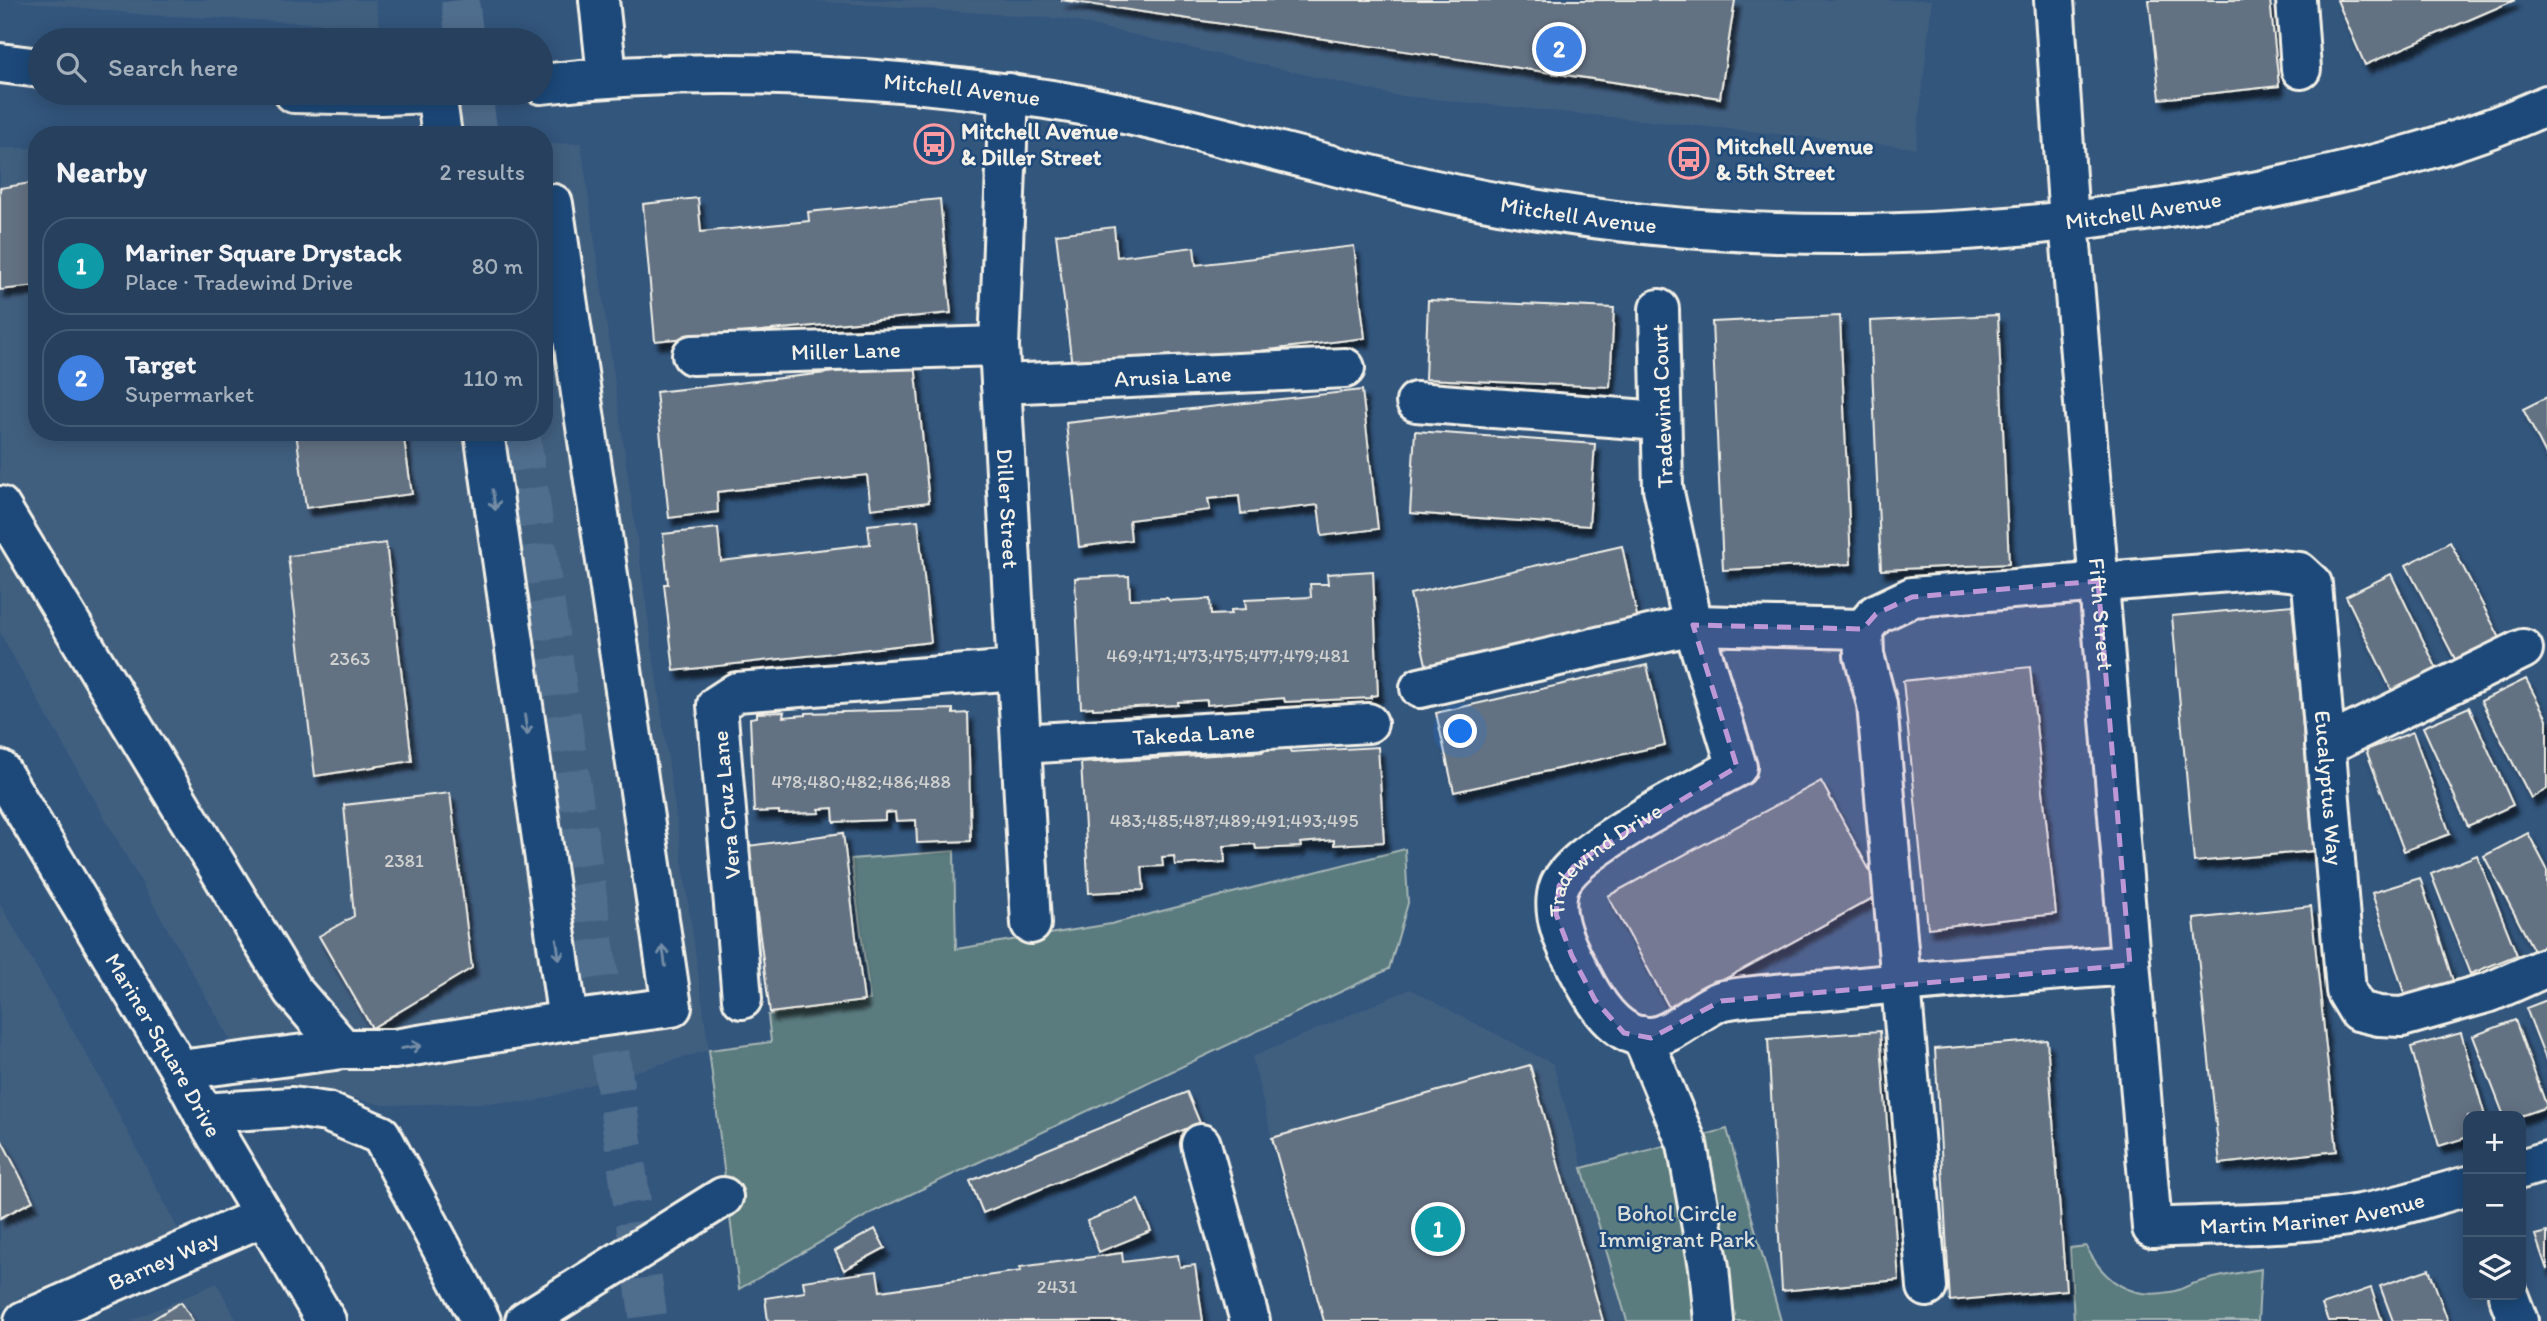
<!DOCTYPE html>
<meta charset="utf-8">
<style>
body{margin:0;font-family:Itim,sans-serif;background:#2e4764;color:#f1f3f6}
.controls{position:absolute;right:21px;bottom:21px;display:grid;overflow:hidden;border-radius:14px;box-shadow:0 4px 18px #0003}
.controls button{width:63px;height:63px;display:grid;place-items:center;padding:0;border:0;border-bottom:2px solid #425973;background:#26405e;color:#f1f3f6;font:35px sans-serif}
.you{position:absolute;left:1461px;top:732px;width:24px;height:24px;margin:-18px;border:5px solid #fff;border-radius:50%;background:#1a73e8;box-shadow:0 0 0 10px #1a73e833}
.badge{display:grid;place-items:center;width:46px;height:46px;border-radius:50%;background:#bca0f2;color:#fff;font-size:23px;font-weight:700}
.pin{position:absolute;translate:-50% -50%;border:4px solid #fff;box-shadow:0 2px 7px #0006}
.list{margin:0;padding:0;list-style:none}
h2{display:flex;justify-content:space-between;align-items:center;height:91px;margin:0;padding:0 28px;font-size:30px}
h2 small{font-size:23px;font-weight:400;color:#a4afbc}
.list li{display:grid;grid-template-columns:46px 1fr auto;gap:21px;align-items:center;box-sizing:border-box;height:98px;margin:0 14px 14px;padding:0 14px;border:2px solid #425973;border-radius:28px}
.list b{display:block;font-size:26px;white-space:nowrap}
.list p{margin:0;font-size:23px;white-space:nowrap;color:#a4afbc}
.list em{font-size:23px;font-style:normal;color:#a4afbc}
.icon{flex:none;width:38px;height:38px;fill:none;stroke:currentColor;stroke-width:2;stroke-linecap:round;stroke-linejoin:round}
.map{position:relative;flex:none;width:2547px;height:1321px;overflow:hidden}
.search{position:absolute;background:#26405e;box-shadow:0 4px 18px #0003;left:28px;top:28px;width:525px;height:77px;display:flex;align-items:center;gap:18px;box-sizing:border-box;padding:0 24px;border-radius:38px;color:#a4afbc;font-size:26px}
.panel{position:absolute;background:#26405e;box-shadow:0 4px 18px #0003;left:28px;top:126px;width:525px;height:315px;border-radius:28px}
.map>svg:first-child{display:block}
.built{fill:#415e7f}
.green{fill:#5a7b7f;stroke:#a7b6b4;stroke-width:2}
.building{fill:#637283;stroke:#f4f1e8;stroke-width:2;filter:url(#shadow)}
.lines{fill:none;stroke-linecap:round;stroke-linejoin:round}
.major-tunnel{stroke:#506d8d;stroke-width:38;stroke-dasharray:38 19;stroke-linecap:butt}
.minor-casing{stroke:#f4f1e8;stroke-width:44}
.minor{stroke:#1f4a7a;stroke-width:38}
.oneway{stroke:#748da6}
.marked{fill:#be98d6;fill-opacity:0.2;stroke:#be98d6;stroke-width:5;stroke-dasharray:14 9;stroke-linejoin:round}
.labels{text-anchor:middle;stroke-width:5;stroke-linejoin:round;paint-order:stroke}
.number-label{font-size:19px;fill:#d0d1cf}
.street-label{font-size:23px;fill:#f4f1e8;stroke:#1f4a7a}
.poi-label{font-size:23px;font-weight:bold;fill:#f4f1e8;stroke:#1f4a7a;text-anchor:start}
.park-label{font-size:23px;fill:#dddfd8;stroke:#1f4a7a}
</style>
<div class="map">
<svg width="2547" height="1321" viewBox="0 0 2547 1321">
<defs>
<filter id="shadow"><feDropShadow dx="4.5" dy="8" stdDeviation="2" flood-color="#0009"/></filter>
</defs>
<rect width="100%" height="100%" fill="#33567d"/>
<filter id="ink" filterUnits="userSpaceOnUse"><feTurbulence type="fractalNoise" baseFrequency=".0143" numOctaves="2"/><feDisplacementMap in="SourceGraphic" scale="14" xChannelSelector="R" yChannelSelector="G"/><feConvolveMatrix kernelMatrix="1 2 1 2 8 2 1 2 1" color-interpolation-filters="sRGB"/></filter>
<g filter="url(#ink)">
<path class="built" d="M10,0H375L380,26L147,15Z
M801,0H1932L1916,148L1393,95L1065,19Z
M581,143L709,1050L532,1102L383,1105L249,1073L0,633V148H37V432H544V144Z
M0,904L101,1080L180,1233L0,1310Z
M1410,989L1553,1064L1627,1321H1324L1272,1138L1252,1057Z
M217,1283L237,1321H130Z"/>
<path class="green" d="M1405,849L1408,903L1389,969L873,1212L739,1289L709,1050L771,1042L768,1015L870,1000L851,859L954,851L956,949L1111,924Z
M1727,1129L1781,1321H1627L1582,1168Z
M2086,1246C2103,1280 2130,1300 2170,1292C2180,1291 2187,1285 2196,1283C2217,1276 2239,1273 2261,1269L2258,1321H2074L2070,1248Z"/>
<path class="building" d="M1061,0H1735L1720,98Z
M2149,0H2270L2279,86L2160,99Z
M2337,0H2515L2365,65Z
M37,182V286L0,290V188Z
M698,198L701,232L809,221L808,212L940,199L951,313L655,341L643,204Z
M1114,227L1117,257L1194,247L1196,265L1354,246L1365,338L1073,374L1056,234Z
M1428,300L1614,308L1610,387L1425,379Z
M1998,315L2009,564L1881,570L1870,321Z
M1840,316L1851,564L1723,570L1712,322Z
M915,363L929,502L871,509L867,475L717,492L718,512L669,518L656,392Z
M1362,390L1378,529L1322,536L1318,505L1241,514L1239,496L1208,499L1210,510L1129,520L1131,540L1079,547L1066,423Z
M2547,397V457L2523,409Z
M1415,431L1595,444L1589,526L1410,513Z
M296,432H403L412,494L306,508Z
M918,520L931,642L674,671L664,584H668L663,534L718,528L721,561L870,544L868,525Z
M2450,542L2500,638L2456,661L2406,565Z
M386,543L412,761L315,776L288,556Z
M1622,546L1639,625L1428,673L1410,594Z
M1373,571L1378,695L1371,696V698L1285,702L1284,698L1207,705V700L1178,702V705L1093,709V707L1081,708L1075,578L1129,576L1130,599L1167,598L1170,601L1210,599L1211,615L1231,614V610L1246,609L1245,600L1311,597L1310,584H1328L1327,574Z
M2391,574L2438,671L2393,693L2346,596Z
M2292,605L2314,851L2194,862L2172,616Z
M1647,665L1665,745L1454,792L1436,713Z
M2030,667L2056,914L1928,928L1903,681Z
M2526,679L2547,719V789L2531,798L2481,701Z
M2469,707L2513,805L2468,826L2423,727Z
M953,709V714L968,713L971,841L917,843L916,820L896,821L895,812L885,813V820L834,822L833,808L819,809L820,813L779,814V811L754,812L750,718L757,717V713L784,712L783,717L806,715V713Z
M2413,732L2450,834L2404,851L2366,750Z
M1288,747L1291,752L1378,747L1384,842L1334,845V840L1300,843L1301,847L1256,849L1255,844L1224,846L1225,862L1175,865L1174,856L1162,857L1163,866L1142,867L1144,890L1089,893L1081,763L1262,752L1266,749Z
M1821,781L1882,893L1670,1009L1608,896Z
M450,793L472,968L372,1028L319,936L354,916L344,805Z
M843,833L864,1001L770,1013L748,846Z
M2528,833L2547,869V945L2534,951L2484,856Z
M2477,855L2517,955L2470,974L2431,874Z
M2420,878L2453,981L2405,996L2372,893Z
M2311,906L2337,1151L2220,1164L2194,919Z
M2547,1000V1062L2526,1008Z
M2515,1020L2547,1107L2521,1116H2504L2473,1036Z
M1880,1031L1899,1280L1782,1291L1768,1039Z
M2461,1033L2485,1116H2468V1137L2439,1146L2411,1047Z
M2047,1040L2066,1290L1950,1301L1935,1049Z
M1530,1065L1603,1321H1324L1272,1138Z
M1187,1092L1200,1123L983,1213L970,1181Z
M0,1137L33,1201L0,1218Z
M1138,1200L1151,1231L1099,1252L1087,1221Z
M875,1229L885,1248L844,1270L835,1251Z
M2547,1232V1270L2535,1235Z
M1122,1253L1123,1262L1178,1255L1180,1267L1195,1265L1203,1321H768L765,1298L805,1292L803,1281L877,1271L880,1291L1021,1271L1020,1267Z
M2429,1269L2448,1321H2393L2380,1286Z
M2371,1288L2382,1321H2328L2322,1305Z
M181,1302L193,1321H150Z"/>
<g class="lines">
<path class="major-tunnel" d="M460,0L465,40
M473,93L479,135
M521,432L649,1321"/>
<g class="minor-casing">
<g id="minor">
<path d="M599,0L607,76"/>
<path id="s1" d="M2054,0L2069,221L2152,1228C2221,1224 2292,1226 2360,1214C2397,1208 2433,1195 2468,1186"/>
<path d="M2296,0L2301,69"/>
<path d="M0,63L40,68"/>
<path id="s2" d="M541,84C681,68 820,72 960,88C1003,93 1048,98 1091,107C1232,135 1368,180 1510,205C1758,250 2016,241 2263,190C2358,170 2458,146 2547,105"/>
<path d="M294,93L381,95L431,93"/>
<path d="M436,93L442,135"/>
<path id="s3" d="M1009,93L999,346L1031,924"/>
<path id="s4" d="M692,355L999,346"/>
<path id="s5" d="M1001,384L1345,368"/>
<path d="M1416,402L1660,421"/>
<path d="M484,432L568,1021L672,1007L553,204H544"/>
<path d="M0,506L292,990L343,1049L180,1070"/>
<path d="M1863,629L1864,655L1877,704L1927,1287"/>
<path d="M1420,688L1693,625L1663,488L1659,309"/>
<path id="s6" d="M1021,744L1368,723"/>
<path d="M2325,746L2523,649"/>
<path id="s7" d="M0,770L180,1070L203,1113L326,1321"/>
<path id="s8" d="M2130,965C2034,972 1937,979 1840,989C1802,993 1761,993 1724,1000C1702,1005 1674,1037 1649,1037C1620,1038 1600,1009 1587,986C1573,959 1548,919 1559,887C1571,850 1700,787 1737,767L1693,625L1863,629L1876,614L1912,597L2268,569L2299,572L2312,584L2346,991L2358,1011L2379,1016L2402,1017L2490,992L2547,967"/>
<path d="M742,999L717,705L737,692L1017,670"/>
<path d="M1642,1036L1687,1144L1709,1267L1714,1321"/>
<path d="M343,1049H394L568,1021"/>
<path d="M203,1113L292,1107L327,1112L381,1135L481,1321"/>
<path d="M1201,1144L1250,1321"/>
<path d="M2521,1169L2547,1161"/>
<path d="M2508,1295L2518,1321"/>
<path id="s9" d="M24,1321L264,1216"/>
<path d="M525,1321L723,1197"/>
</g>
</g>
<use href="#minor" class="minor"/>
</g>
<defs><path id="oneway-shaft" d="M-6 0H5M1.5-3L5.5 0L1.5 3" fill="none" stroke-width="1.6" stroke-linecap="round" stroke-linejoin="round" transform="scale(1.75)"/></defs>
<g class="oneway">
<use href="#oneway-shaft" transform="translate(494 500) rotate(82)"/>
<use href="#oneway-shaft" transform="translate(526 725) rotate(82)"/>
<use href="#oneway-shaft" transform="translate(558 950) rotate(82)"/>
<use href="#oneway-shaft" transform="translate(664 956) rotate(-98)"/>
<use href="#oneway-shaft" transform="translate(411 1047) rotate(-9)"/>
</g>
</g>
<path class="marked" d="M2098,581L2130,965L1721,1001L1651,1038L1624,1033L1595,1000L1572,956L1556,914L1559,886L1577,862L1737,767L1693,625L1863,629L1876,614L1912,597Z"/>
<defs>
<g id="bus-ring" transform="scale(2.0125)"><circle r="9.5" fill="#1f4a7a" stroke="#ff9aa2" stroke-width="1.5"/><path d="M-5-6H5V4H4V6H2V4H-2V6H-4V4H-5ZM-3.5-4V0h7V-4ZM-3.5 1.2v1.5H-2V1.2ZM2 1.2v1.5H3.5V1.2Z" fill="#ff9aa2"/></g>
</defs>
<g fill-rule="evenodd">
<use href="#bus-ring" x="934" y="144"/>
<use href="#bus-ring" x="1689" y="159"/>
</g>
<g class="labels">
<g class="number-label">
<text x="1228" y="662">469;471;473;475;477;479;481</text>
<text x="350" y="665">2363</text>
<text x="861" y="788">478;480;482;486;488</text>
<text x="1234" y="827">483;485;487;489;491;493;495</text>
<text x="404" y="867">2381</text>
<text x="1057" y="1293">2431</text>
</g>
<g class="street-label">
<text dy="8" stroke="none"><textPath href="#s2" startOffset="422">Mitchell Avenue</textPath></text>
<text dy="8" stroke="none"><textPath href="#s2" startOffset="1619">Mitchell Avenue</textPath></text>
<text dy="8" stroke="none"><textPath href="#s2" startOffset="1052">Mitchell Avenue</textPath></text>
<text dy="8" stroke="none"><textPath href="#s4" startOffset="154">Miller Lane</textPath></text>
<text dy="8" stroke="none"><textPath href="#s5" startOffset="172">Arusia Lane</textPath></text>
<text transform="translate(1662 406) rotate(-92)" y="8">Tradewind Court</text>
<text dy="8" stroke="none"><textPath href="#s3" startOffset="416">Diller Street</textPath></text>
<text dy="8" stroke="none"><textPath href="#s1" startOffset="616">Fifth Street</textPath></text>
<text dy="8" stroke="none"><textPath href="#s6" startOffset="173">Takeda Lane</textPath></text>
<text dy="8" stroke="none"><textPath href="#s8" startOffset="1888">Eucalyptus Way</textPath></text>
<text transform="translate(726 805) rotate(-95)" y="8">Vera Cruz Lane</text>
<text dy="8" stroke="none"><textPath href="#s8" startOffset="732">Tradewind Drive</textPath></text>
<text dy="8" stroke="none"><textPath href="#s7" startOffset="320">Mariner Square Drive</textPath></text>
<text dy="8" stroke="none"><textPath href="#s1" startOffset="1393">Martin Mariner Avenue</textPath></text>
<text dy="8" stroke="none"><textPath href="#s9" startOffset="152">Barney Way</textPath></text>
</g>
<g class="poi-label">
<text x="961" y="139">Mitchell Avenue<tspan x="961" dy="26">&amp; Diller Street</tspan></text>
<text x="1716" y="154">Mitchell Avenue<tspan x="1716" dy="26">&amp; 5th Street</tspan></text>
</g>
<g class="park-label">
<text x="1677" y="1221">Bohol Circle<tspan x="1677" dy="26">Immigrant Park</tspan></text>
</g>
</g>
</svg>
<div class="controls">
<button>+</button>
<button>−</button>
<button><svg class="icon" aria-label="layers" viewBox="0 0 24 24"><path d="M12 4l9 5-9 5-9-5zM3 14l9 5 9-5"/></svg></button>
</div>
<div class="you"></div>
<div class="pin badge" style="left:1438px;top:1229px;background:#0f9aa8">1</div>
<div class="pin badge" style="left:1559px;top:49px;background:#3f7fe0">2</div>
<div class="search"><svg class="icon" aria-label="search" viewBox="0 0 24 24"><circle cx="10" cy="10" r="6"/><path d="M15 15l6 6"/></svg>Search here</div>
<section class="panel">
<h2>Nearby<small>2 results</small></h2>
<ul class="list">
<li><span class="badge" style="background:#0f9aa8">1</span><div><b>Mariner Square Drystack</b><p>Place · Tradewind Drive</p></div><em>80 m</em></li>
<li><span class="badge" style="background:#3f7fe0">2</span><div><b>Target</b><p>Supermarket</p></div><em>110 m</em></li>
</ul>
</section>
</div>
